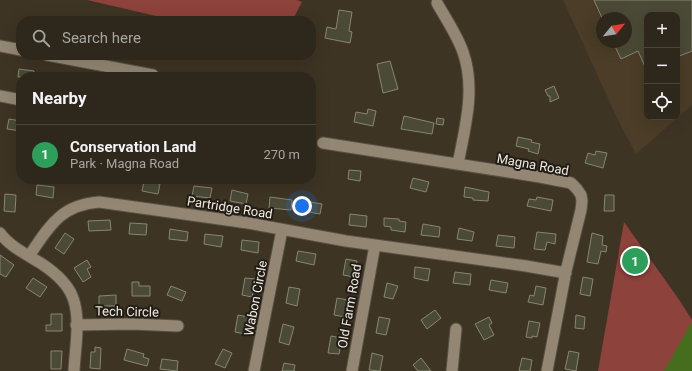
<!DOCTYPE html>
<meta charset="utf-8">
<style>
body{margin:0;font-family:Roboto,sans-serif;background:#362f24;color:#f1f3f6}
.controls{position:absolute;right:12px;top:12px;display:grid;overflow:hidden;border-radius:8px;box-shadow:0 4px 16px #0002}
.controls button{width:36px;height:36px;display:grid;place-items:center;padding:0;border:0;border-bottom:1px solid #49443a;background:#2e271b;color:#f1f3f6;font:20px sans-serif}
.compass{position:absolute;left:596px;top:12px;width:36px;height:36px;border-radius:50%;background:#2e271b;box-shadow:0 4px 16px #0002;rotate:60deg}
.you{position:absolute;left:302px;top:206px;width:14px;height:14px;margin:-10px;border:3px solid #fff;border-radius:50%;background:#1a73e8;box-shadow:0 0 0 6px #1a73e833}
.badge{display:grid;place-items:center;width:26px;height:26px;border-radius:50%;background:#db2777;color:#fff;font-size:13px;font-weight:700}
.pin{position:absolute;translate:-50% -50%;border:2px solid #fff;box-shadow:0 1px 4px #0006}
.list{margin:0;padding:0;list-style:none}
h2{display:flex;justify-content:space-between;align-items:center;height:52px;margin:0;padding:0 16px;font-size:17px}
h2 small{font-size:13px;font-weight:400;color:#a7a5a3}
.list li{display:grid;grid-template-columns:26px 1fr auto;gap:12px;align-items:center;box-sizing:border-box;height:60px;padding:0 16px;border-top:1px solid #49443a}
.list b{display:block;font-size:15px;white-space:nowrap}
.list p{margin:0;font-size:13px;white-space:nowrap;color:#a7a5a3}
.list em{font-size:13px;font-style:normal;color:#a7a5a3}
.icon{flex:none;width:22px;height:22px;fill:none;stroke:currentColor;stroke-width:2;stroke-linecap:round;stroke-linejoin:round}
.map{position:relative;flex:none;width:692px;height:371px;overflow:hidden}
.search{position:absolute;background:#2e271b;box-shadow:0 4px 16px #0002;left:16px;top:16px;width:300px;height:44px;display:flex;align-items:center;gap:10px;box-sizing:border-box;padding:0 14px;border-radius:16px;color:#a7a5a3;font-size:15px}
.panel{position:absolute;background:#2e271b;box-shadow:0 4px 16px #0002;left:16px;top:72px;width:300px;height:112px;border-radius:16px}
.map>svg:first-child{display:block}
.built{fill:#4b3d27;fill-rule:evenodd}
.green{fill:#8d423b}
.water{fill:#466d1d}
.building{fill:#4b4a37;stroke:#878671}
.lines{fill:none;stroke-linecap:round;stroke-linejoin:round}
.minor-casing{stroke:#5a5143;stroke-width:13}
.minor{stroke:#938774;stroke-width:11}
.labels{text-anchor:middle;stroke-width:4;stroke-linejoin:round;paint-order:stroke}
.street-label{font-size:13px;fill:#efe9de;stroke:#211c15}
</style>
<div class="map">
<svg width="692" height="371" viewBox="0 0 692 371">
<rect width="100%" height="100%" fill="#3e3424"/>
<path class="built" d="M563,0H692V105L636,154L618,120ZM647,15H677V117H647ZM602,18H626V42H602Z"/>
<path class="green" d="M87,0H297L302,2L292,21H178Z
M624,222L680,301L692,320V371H598Z"/>
<path class="water" d="M692,321V371H664Z"/>
<path class="building" d="M594,0H692V51L677,57V15H647V71L638,51L621,59L613,42H626V18H602Z
M339,10L352,12L349,31L352,32L350,43L325,38L327,27L336,29Z
M390,61L398,89L383,93L377,64Z
M19,69L34,71L33,77H18Z
M554,86L559,98L550,102V96H548L545,90Z
M368,109L376,111L373,126L354,122L356,112L367,114Z
M404,116L434,123L432,134L401,129Z
M437,118L444,119L443,125L436,124Z
M9,119L21,121V131L7,129Z
M518,137L532,140L531,142L540,144L538,154L528,151L529,149L516,146Z
M596,151L607,153L603,168L585,163L588,153L595,155Z
M349,170L361,171L360,181L348,179Z
M413,178L429,182L426,192L410,188Z
M144,181L160,184L158,194L142,191Z
M37,185L54,187L53,198L36,195Z
M194,186L212,188L210,198L192,196Z
M465,187L489,192L488,201L473,200V198L464,197Z
M232,190L248,194L246,204L230,201Z
M5,194L16,195L15,212L4,211Z
M605,195H614V211H604Z
M270,197L292,200L291,210L269,208Z
M537,197L553,200L551,211L527,206L529,199L536,200Z
M305,201L322,204L320,214L303,211Z
M350,214L367,216L366,227L349,225Z
M384,218L399,219V221L406,222L405,232L391,230V227L384,226Z
M110,220L111,230L89,231L88,221Z
M130,223L147,224L146,235L129,234Z
M423,224L440,227L439,237L421,235Z
M459,228L474,232L472,241L457,239Z
M170,229L188,232L187,241L169,239Z
M537,232L556,234L555,244L547,242L545,250L534,249Z
M65,233L74,239L64,254L55,248Z
M592,233L603,236L602,245L607,246L606,252L601,251L598,264L587,262Z
M205,234L223,236L221,247L204,244Z
M498,235L515,237L514,248L496,246Z
M242,240L259,242L258,253L241,250Z
M298,251L316,254L314,265L296,261Z
M0,255L14,265L6,277L0,274Z
M346,259L357,261L354,277L343,275Z
M87,260L91,267L87,269L91,277L83,282L74,268Z
M415,267L430,269L428,281L414,278Z
M455,272L471,274L470,285L453,283Z
M583,277L593,279L590,296L580,294Z
M33,278L47,287L40,297L26,288Z
M245,278L256,279L252,297L242,295Z
M491,280L508,283L506,293L489,290Z
M132,282H139V286H150V296H132Z
M387,283L398,286L393,299L384,297Z
M171,286L186,292L182,301L167,295Z
M536,286L546,288L543,305L528,302L530,295L534,296Z
M289,287L300,289L297,306L286,303Z
M116,295V306H99V296Z
M337,298L348,300L345,317L334,315Z
M435,310L441,318L427,329L421,320Z
M51,314H62V331H46V325H51Z
M238,315L248,317L245,334L235,332Z
M576,315L585,317L584,329L575,328Z
M379,317L390,319L386,335L376,333Z
M489,317L492,323L489,325L494,335L484,340L475,324Z
M529,321L540,323L537,337L532,336V338L526,337Z
M283,324L294,327L289,345L279,342Z
M331,336L342,338L339,354L328,353Z
M95,347L101,348L100,369L90,368L91,352H95Z
M127,349L144,354L143,357L149,359L147,366L124,360Z
M223,349L232,353L225,368L215,364Z
M51,351H62L61,369H51Z
M569,351L579,353L576,371L565,369Z
M372,353L383,356L380,371L369,370Z
M421,358L431,371H418L413,365Z
M522,358L532,360L530,371H519Z
M162,359L178,361L177,371L160,369Z
M284,363L295,365L294,371H282Z"/>
<g class="lines">
<g class="minor-casing">
<path id="minor" d="M437,3C446,19 457,35 463,52C476,89 465,127 458,164
M0,46L21,50
M47,55L153,75
M0,96L21,100
M323,143L540,177L571,183L577,189L581,195L582,201L581,210L566,271L547,371
M0,233C10,247 28,255 42,264C54,272 68,284 73,298C81,320 75,348 74,371
M29,256C49,227 60,205 99,202L248,223L346,241L526,266L566,273
M76,325L131,324L178,326
M254,371L282,230
M352,371L375,245
M452,371L456,329"/>
</g>
<use href="#minor" class="minor"/>
</g>
<g class="labels">
<g class="street-label">
<text transform="translate(533 164) rotate(10)" y="5">Magna Road</text>
<text transform="translate(230 207) rotate(9)" y="5">Partridge Road</text>
<text transform="translate(255 298) rotate(-79)" y="5">Wabon Circle</text>
<text transform="translate(349 306) rotate(-80)" y="5">Old Farm Road</text>
<text transform="translate(127 311) rotate(1)" y="5">Tech Circle</text>
</g>
</g>
</svg>
<div class="controls">
<button>+</button>
<button>−</button>
<button><svg class="icon" aria-label="locate" viewBox="0 0 24 24"><circle cx="12" cy="12" r="6"/><path d="M12 2v4M12 18v4M2 12h4M18 12h4"/></svg></button>
</div>
<svg class="compass" viewBox="-18 -18 36 36"><path d="M0-13l5 13h-10z" fill="#e53935"/><path d="M0 13l5-13h-10z" fill="#a7a5a3"/></svg>
<div class="you"></div>
<div class="pin badge" style="left:635px;top:261px;background:#2e9e5b">1</div>
<div class="search"><svg class="icon" aria-label="search" viewBox="0 0 24 24"><circle cx="10" cy="10" r="6"/><path d="M15 15l6 6"/></svg>Search here</div>
<section class="panel">
<h2>Nearby<small></small></h2>
<ul class="list">
<li><span class="badge" style="background:#2e9e5b">1</span><div><b>Conservation Land</b><p>Park · Magna Road</p></div><em>270 m</em></li>
</ul>
</section>
</div>
